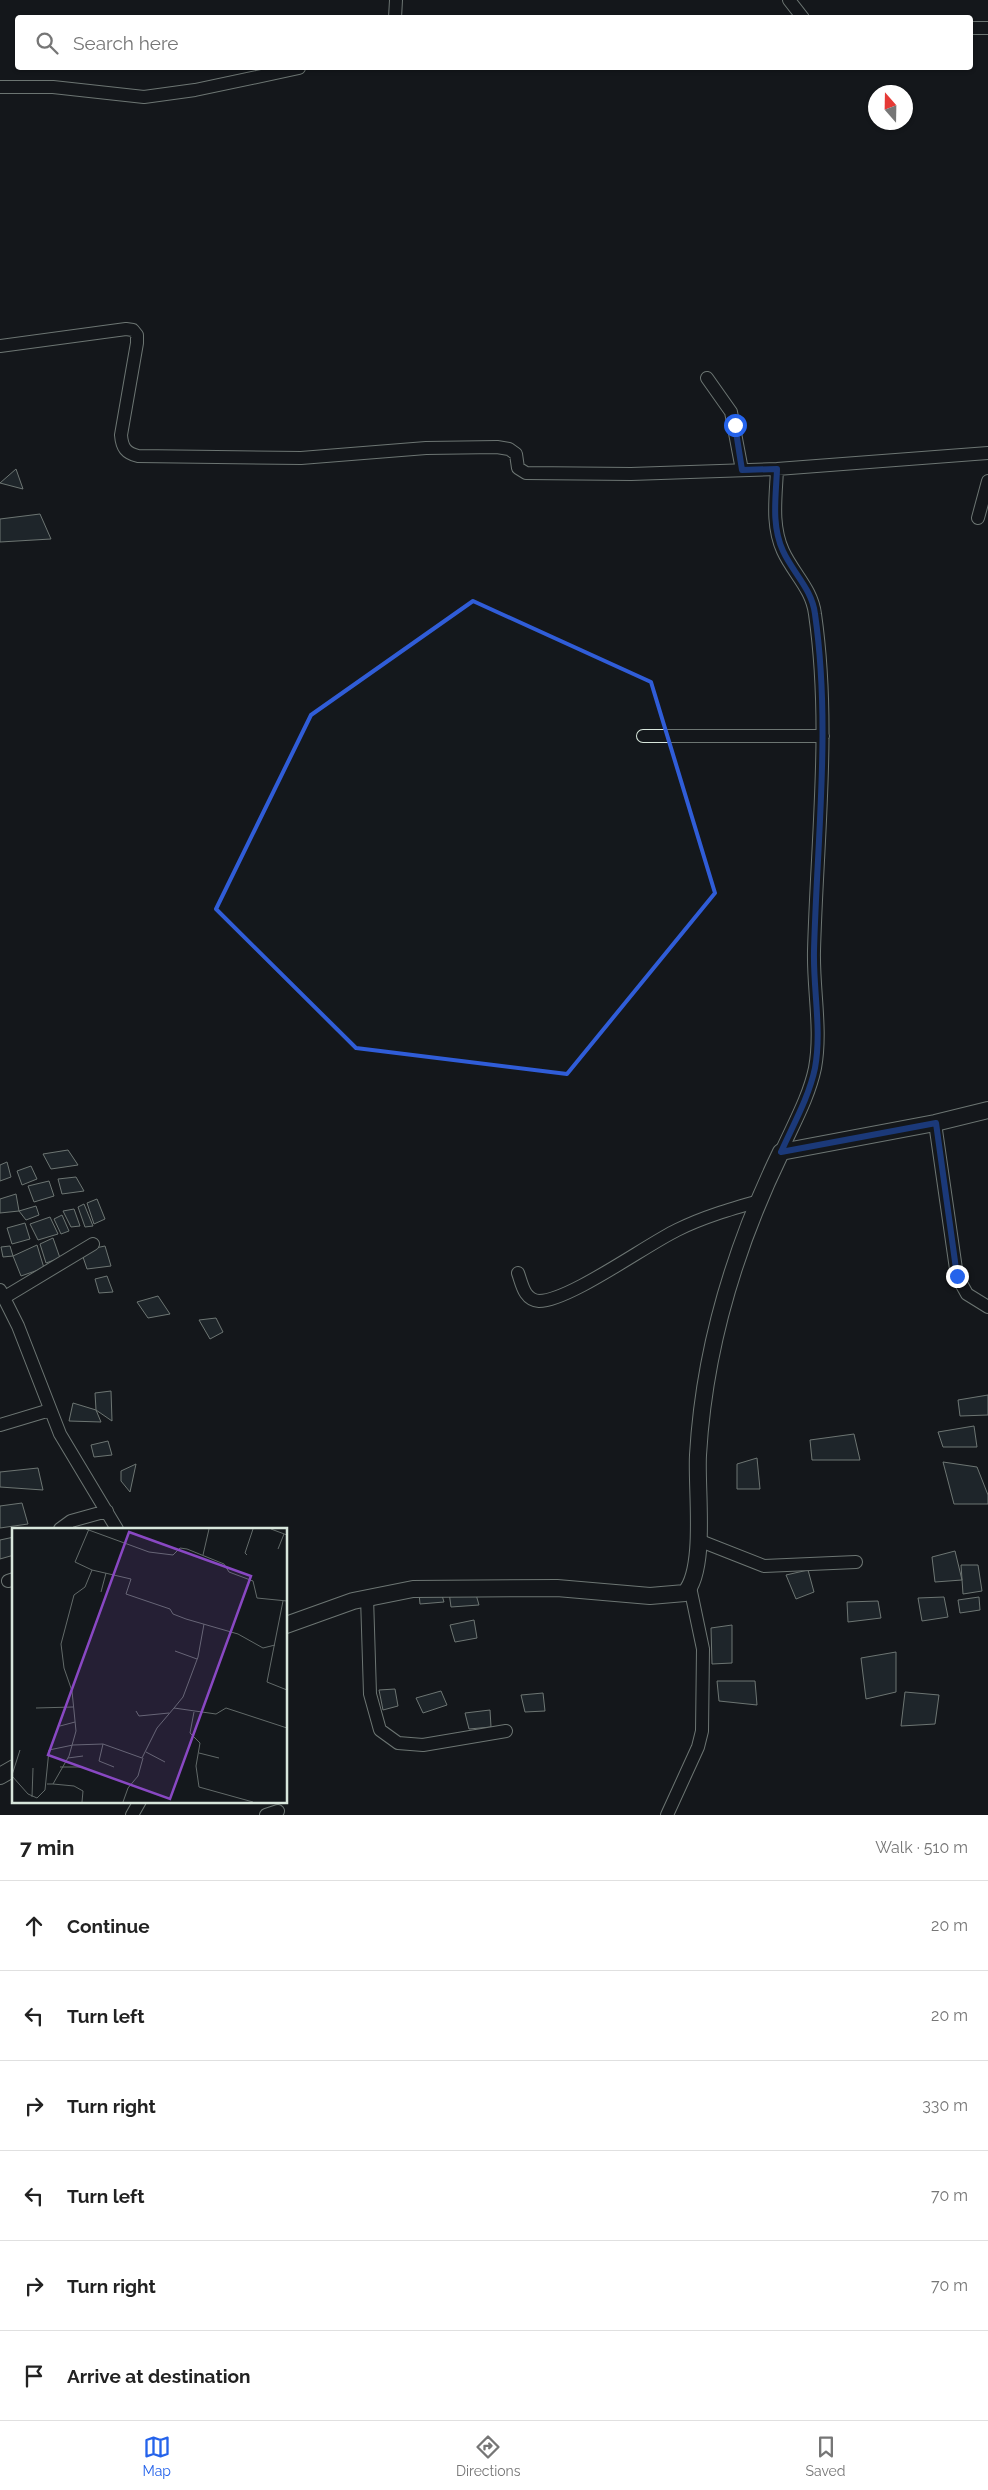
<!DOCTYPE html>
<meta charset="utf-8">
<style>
body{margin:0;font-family:Raleway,sans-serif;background:#f2f2f2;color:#222}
.compass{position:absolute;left:868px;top:85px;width:45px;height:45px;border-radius:50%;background:#fff;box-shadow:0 1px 4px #0004;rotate:340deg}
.stop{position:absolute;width:15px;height:15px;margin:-11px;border:4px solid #2563eb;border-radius:50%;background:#fff}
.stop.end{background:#2563eb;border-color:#fff;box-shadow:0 1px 5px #0008}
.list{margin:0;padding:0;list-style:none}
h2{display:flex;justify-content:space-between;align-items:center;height:65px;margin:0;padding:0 20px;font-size:21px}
h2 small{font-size:16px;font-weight:400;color:#767676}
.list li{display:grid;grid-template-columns:32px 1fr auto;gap:15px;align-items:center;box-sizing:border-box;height:90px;padding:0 20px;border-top:1px solid #e0e0e0}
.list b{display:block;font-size:19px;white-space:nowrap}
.list em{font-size:16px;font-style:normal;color:#767676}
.icon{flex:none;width:28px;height:28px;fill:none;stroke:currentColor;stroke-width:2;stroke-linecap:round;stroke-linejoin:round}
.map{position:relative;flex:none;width:988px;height:1815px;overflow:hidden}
.search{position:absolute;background:#fff;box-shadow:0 1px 4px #0004;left:15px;right:15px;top:15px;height:55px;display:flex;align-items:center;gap:12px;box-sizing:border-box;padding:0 18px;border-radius:5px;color:#767676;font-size:19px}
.sheet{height:605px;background:#fff}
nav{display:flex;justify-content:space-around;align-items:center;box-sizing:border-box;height:70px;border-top:1px solid #e0e0e0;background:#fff;font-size:14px;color:#767676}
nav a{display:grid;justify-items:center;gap:2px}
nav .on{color:#2563eb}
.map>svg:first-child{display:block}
.building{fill:#2c363c;stroke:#d8e6dc}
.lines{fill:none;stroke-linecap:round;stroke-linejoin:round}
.minor-casing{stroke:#d8e6dc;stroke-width:14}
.tertiary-casing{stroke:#d8e6dc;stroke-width:18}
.minor{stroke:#14181c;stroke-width:12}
.tertiary{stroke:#14181c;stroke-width:16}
.route{stroke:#2563eb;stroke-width:6}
.marked{fill:none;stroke:#305dd8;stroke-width:4;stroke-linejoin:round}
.inset-road{fill:none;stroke:#626a69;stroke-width:1}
.view{fill:#8948c3;fill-opacity:0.15;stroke:#8948c3;stroke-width:2.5}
.inset-edge{fill:none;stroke:#d8e6dc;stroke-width:2.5}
</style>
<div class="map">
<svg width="988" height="1815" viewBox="0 0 988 1815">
<rect width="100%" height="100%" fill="#14181c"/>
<path class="building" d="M16,469L23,489L0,483Z
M40,514L51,539L0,542V519Z
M68,1150L78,1165L51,1169L43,1154Z
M7,1162L11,1177L0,1181V1165Z
M31,1166L37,1179L22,1185L17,1171Z
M76,1177L84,1191L62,1194L58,1179Z
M49,1181L54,1196L34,1202L28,1186Z
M16,1194L19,1211L0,1213V1199Z
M97,1199L105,1219L94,1224L87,1203Z
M84,1204L93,1226L85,1227L78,1207Z
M36,1206L39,1215L26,1220L19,1211Z
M74,1209L80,1226L71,1227L63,1211Z
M62,1215L69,1231L61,1234L54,1219Z
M50,1217L58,1234L38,1240L30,1224Z
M25,1223L30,1239L12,1244L7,1228Z
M53,1238L60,1258L46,1263L40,1244Z
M37,1245L44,1268L21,1276L13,1256Z
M10,1246L13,1256L3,1257L1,1247Z
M105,1246L111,1266L87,1269L81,1251Z
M107,1276L113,1292L99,1293L95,1279Z
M158,1296L170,1314L148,1318L137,1302Z
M216,1318L223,1332L210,1339L199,1320Z
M111,1391L112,1421L96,1410L95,1393Z
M988,1395V1415L960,1416L958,1400Z
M73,1403L96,1410L101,1422L69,1421Z
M974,1426L977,1447H943L938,1432Z
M854,1434L860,1460H812L810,1440Z
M108,1441L112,1455L94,1457L91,1445Z
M757,1458L760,1489H737V1464Z
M943,1462L977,1467L988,1495V1504H954Z
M136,1464L130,1492L121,1481V1471Z
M38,1468L43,1490L0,1487V1472Z
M22,1503L28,1524L0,1528V1506Z
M14,1537V1555L0,1559V1540Z
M955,1551L962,1580L935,1582L932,1557Z
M961,1565H978L982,1591L963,1594Z
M808,1570L814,1592L796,1599L786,1575Z
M475,1591L479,1605L451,1607L449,1592Z
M441,1592L444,1602L420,1604L419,1593Z
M944,1597L948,1617L922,1621L918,1598Z
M979,1597L980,1610L960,1613L958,1600Z
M878,1601L881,1618L848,1622L847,1602Z
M474,1620L477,1638L455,1642L450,1625Z
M732,1625V1663L712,1664L711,1628Z
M896,1652V1692L866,1699L861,1658Z
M717,1681H755L757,1705L719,1701Z
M395,1689L398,1706L383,1710L379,1690Z
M441,1691L447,1705L423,1713L416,1698Z
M905,1692L939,1695L935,1724L901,1726Z
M543,1693L545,1711L525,1712L521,1695Z
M490,1710L491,1727L469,1729L465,1713Z"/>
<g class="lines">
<g class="minor-casing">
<path id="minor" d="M789,0L803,18
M395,18L396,0
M970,28H988
M0,87H53L144,97L195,90L299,68
M0,346L126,329L133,330L137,335V343L121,435C122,448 126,453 138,456L301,458L426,448L497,447L509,449L516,454L518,468L526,473L631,474L777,469L988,453
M707,378L731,412L742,470
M777,469C776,496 771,525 783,551C793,573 812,589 815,614C831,726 817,838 814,951C813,989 822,1030 815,1068C809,1097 793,1125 781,1152
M978,518L988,481
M643,736H823
M935,1123L957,1276L967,1294L988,1307
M518,1273C522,1284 524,1300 539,1301C569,1301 646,1245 677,1230C703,1217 731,1209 759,1201
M0,1290L18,1326L60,1434L117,1529
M5,1297L93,1244
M0,1425L50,1410
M60,1529L71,1521L107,1511
M698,1540L764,1566L856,1562
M8,1581L14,1579
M367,1597L370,1694L380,1730L398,1743L423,1745L506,1731
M132,1815L140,1801
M266,1815L278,1811
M667,1815L698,1747L702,1731L703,1649L690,1587"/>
</g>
<g class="tertiary-casing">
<path id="tertiary" d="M286,1625L353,1601L413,1589L557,1588L650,1596L685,1593C707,1569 696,1489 698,1455C704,1350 735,1247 781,1152L935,1123L988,1110
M0,1776L14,1768"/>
</g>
<use href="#minor" class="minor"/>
<use href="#tertiary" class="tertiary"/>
</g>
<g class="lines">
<path class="route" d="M735,425L742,470L777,469C776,496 771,525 783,551C793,573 812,589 815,614C831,726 817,838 814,951C813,989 822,1030 815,1068C809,1097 793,1125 781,1152L936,1123L957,1276"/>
</g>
<path d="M0 0H988V1815H0ZM473,601L651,682L715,893L567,1074L356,1048L216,909L311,715Z" fill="#14181c" fill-opacity=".55" fill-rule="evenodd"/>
<path class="marked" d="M473,601L651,682L715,893L567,1074L356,1048L216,909L311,715Z"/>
<g transform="translate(12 1528)">
<rect width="275" height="275" fill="#14181c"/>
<path class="inset-road" d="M74,1L137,24L161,27L168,20L175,21L212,36L217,44L241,53L245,70L275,73M77,1L63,34L80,42L119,51L114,66L158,81L161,86L174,91L226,106L251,120L263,117M259,1L275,7M266,21L272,6M191,27L197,1M235,27L233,25L241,1M89,64L94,45M271,73L255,154L275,162M163,123L185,131M24,180L61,179M162,180L171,169L186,129L192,96M124,183L127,188L157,185M182,184L178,205L188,215L184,238L187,259L241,274M48,198L63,194M91,216L87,233L102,239M134,224L153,234M187,225L207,230M56,230L71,228M48,239H71M0,247L8,222M0,248L16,266L25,270L33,262L37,222L61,217L91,216L130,230L145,200L162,180L204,186L214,180L275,200M35,256H41L57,228L64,203L60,163L52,140L49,116L62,67L73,59L80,42M41,256L62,258L71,263L70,274M20,269L21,240M111,274L116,260L126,248L131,230"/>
<path class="view" d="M117,4L239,48L158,271L36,227Z"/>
<rect width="275" height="275" class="inset-edge"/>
</g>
</svg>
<svg class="compass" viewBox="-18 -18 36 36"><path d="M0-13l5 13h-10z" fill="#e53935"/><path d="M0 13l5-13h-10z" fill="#767676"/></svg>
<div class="stop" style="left:735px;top:425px"></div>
<div class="stop end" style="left:957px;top:1276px"></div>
<div class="search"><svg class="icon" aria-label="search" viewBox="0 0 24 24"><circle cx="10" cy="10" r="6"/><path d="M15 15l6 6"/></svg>Search here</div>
</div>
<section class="sheet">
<h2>7 min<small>Walk · 510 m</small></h2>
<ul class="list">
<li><svg class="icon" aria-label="ahead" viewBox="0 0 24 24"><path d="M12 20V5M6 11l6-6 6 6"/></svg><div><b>Continue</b></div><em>20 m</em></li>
<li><svg class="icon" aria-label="left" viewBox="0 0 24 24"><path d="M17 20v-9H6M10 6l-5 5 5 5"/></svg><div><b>Turn left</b></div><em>20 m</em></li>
<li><svg class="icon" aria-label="right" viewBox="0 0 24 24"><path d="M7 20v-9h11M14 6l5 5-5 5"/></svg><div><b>Turn right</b></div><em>330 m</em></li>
<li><svg class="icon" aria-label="left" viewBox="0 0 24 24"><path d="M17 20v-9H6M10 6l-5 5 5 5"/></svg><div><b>Turn left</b></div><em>70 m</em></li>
<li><svg class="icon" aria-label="right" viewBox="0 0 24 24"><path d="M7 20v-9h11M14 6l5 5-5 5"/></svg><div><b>Turn right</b></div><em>70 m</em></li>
<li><svg class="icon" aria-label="arrive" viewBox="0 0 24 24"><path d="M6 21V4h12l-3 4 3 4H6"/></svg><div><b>Arrive at destination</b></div></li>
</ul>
</section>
<nav>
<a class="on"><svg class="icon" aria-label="map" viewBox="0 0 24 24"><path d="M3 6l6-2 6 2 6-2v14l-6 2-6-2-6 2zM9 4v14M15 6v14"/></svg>Map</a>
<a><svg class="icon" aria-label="directions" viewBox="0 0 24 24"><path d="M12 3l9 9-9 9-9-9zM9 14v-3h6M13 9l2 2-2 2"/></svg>Directions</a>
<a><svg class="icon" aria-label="saved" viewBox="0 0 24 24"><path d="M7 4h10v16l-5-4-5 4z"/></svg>Saved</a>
</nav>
